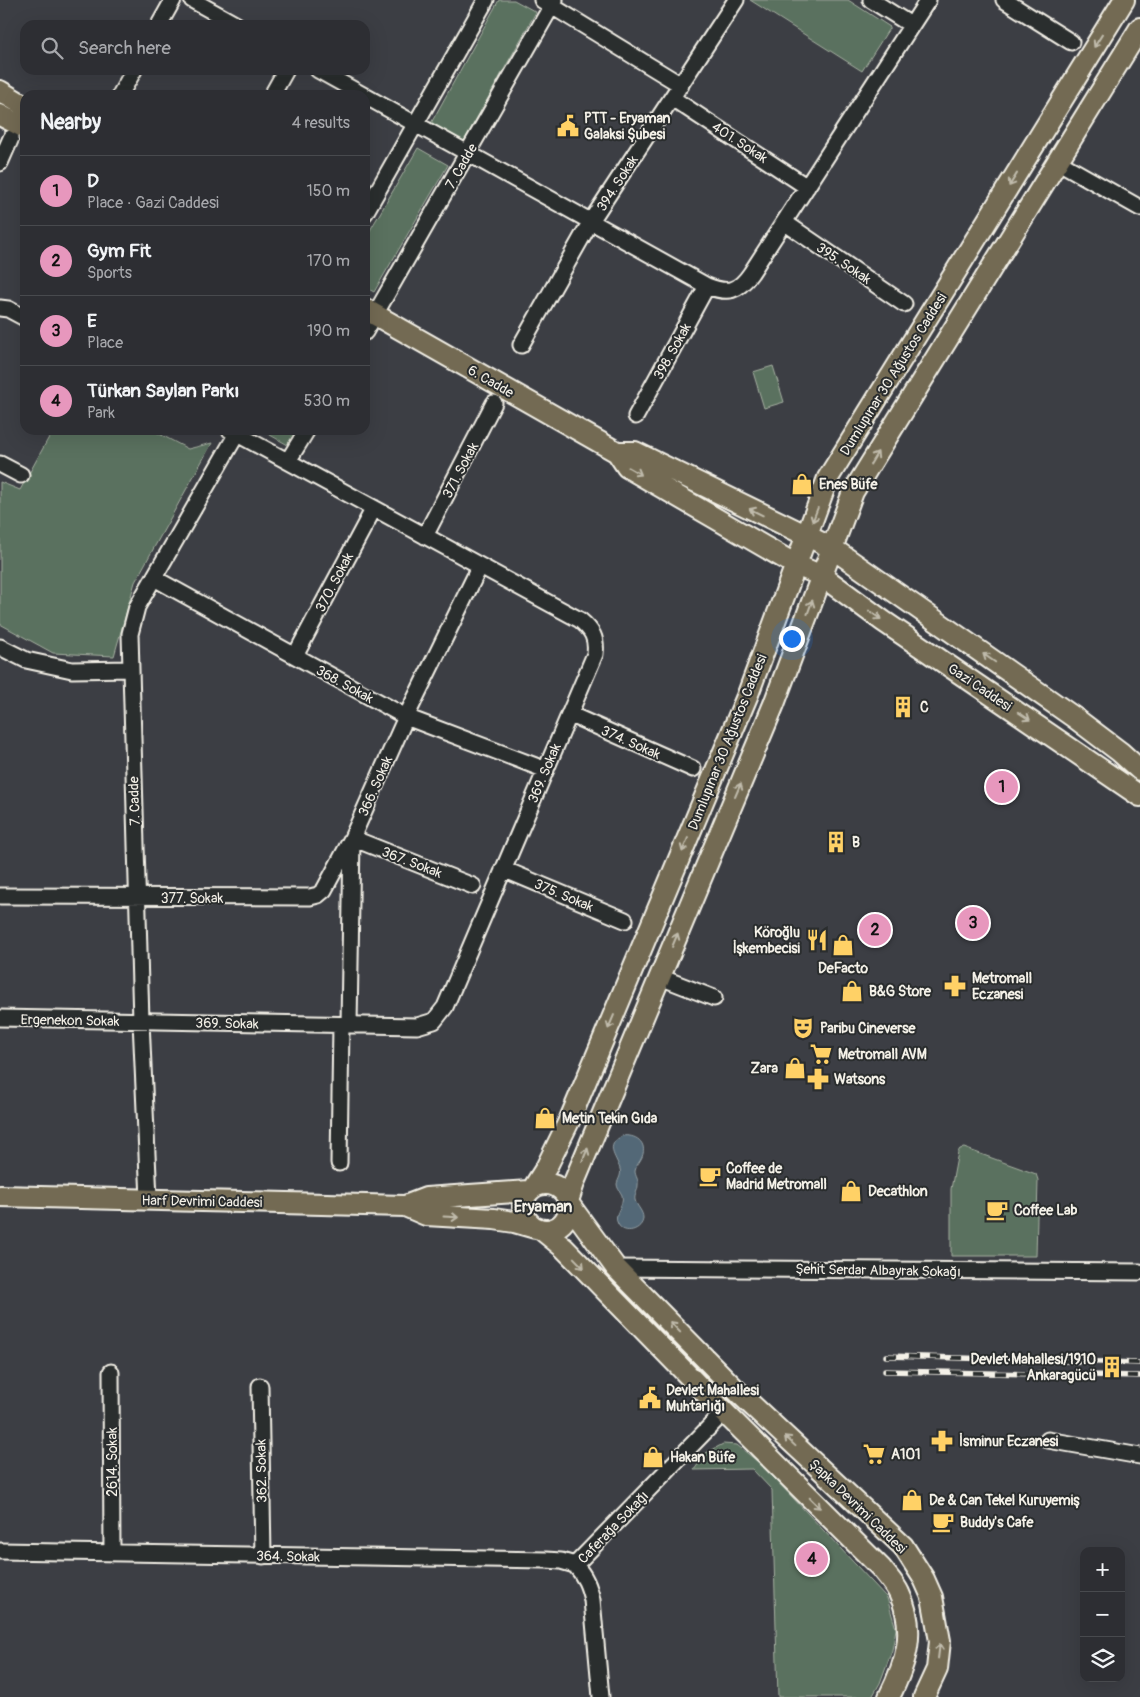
<!DOCTYPE html>
<meta charset="utf-8">
<style>
body{margin:0;font-family:Pangolin,sans-serif;background:#393a3f;color:#f1f3f6}
.controls{position:absolute;right:15px;bottom:15px;display:grid;overflow:hidden;border-radius:10px;box-shadow:0 5px 20px #0002}
.controls button{width:45px;height:45px;display:grid;place-items:center;padding:0;border:0;border-bottom:1px solid #484a4e;background:#2d2e33;color:#f1f3f6;font:25px sans-serif}
.you{position:absolute;left:791px;top:638px;width:18px;height:18px;margin:-12px;border:4px solid #fff;border-radius:50%;background:#1a73e8;box-shadow:0 0 0 8px #1a73e833}
.badge{display:grid;place-items:center;width:32px;height:32px;border-radius:50%;background:#e797bd;color:#111;font-size:16px;font-weight:700}
.pin{position:absolute;translate:-50% -50%;border:2px solid #fff;box-shadow:0 1px 5px #0006}
.list{margin:0;padding:0;list-style:none}
h2{display:flex;justify-content:space-between;align-items:center;height:65px;margin:0;padding:0 20px;font-size:21px}
h2 small{font-size:16px;font-weight:400;color:#a7a8ac}
.list li{display:grid;grid-template-columns:32px 1fr auto;gap:15px;align-items:center;box-sizing:border-box;height:70px;padding:0 20px;border-top:1px solid #484a4e}
.list b{display:block;font-size:19px;white-space:nowrap}
.list p{margin:0;font-size:16px;white-space:nowrap;color:#a7a8ac}
.list em{font-size:16px;font-style:normal;color:#a7a8ac}
.icon{flex:none;width:28px;height:28px;fill:none;stroke:currentColor;stroke-width:2;stroke-linecap:round;stroke-linejoin:round}
.map{position:relative;flex:none;width:1140px;height:1697px;overflow:hidden}
.search{position:absolute;background:#2d2e33;box-shadow:0 5px 20px #0002;left:20px;top:20px;width:350px;height:55px;display:flex;align-items:center;gap:12px;box-sizing:border-box;padding:0 18px;border-radius:15px;color:#a7a8ac;font-size:19px}
.panel{position:absolute;background:#2d2e33;box-shadow:0 5px 20px #0002;left:20px;top:90px;width:350px;height:345px;border-radius:15px}
.map>svg:first-child{display:block}
.green{fill:#5a715e;stroke:#a7b1a3}
.water{fill:#536877;stroke:#939fa4}
.lines{fill:none;stroke-linecap:round;stroke-linejoin:round}
.minor-casing{stroke:#f4f1e8;stroke-width:19}
.major-casing{stroke:#f4f1e8;stroke-width:24}
.minor{stroke:#2a2d2e;stroke-width:15}
.major{stroke:#736b52;stroke-width:20}
.rail-casing{stroke:#f4f1e8;stroke-width:5.5}
.rail{stroke:#2a2d2e;stroke-width:4;stroke-dasharray:11;stroke-linecap:butt}
.oneway{stroke:#c0bbac}
.labels{text-anchor:middle;stroke-width:4;stroke-linejoin:round;paint-order:stroke}
.poi-label{font-size:14px;font-weight:bold;fill:#f4f1e8;stroke:#2a2d2e;text-anchor:start}
.street-label{font-size:14px;fill:#f4f1e8;stroke:#2a2d2e}
.quarter-label{font-size:16px;font-weight:bold;fill:#f4f1e8;stroke:#2a2d2e}
</style>
<div class="map">
<svg width="1140" height="1697" viewBox="0 0 1140 1697">
<rect width="100%" height="100%" fill="#3c3e44"/>
<filter id="ink" filterUnits="userSpaceOnUse"><feTurbulence type="fractalNoise" baseFrequency=".02" numOctaves="2"/><feDisplacementMap in="SourceGraphic" scale="10" xChannelSelector="R" yChannelSelector="G"/><feConvolveMatrix kernelMatrix="1 2 1 2 8 2 1 2 1" color-interpolation-filters="sRGB"/></filter>
<g filter="url(#ink)">
<path class="green" d="M499,0H514L536,12L463,143L430,125Z
M750,0H848L890,27L862,71Z
M418,148L448,165L374,292L365,287V239Z
M773,366L784,402L764,408L753,372Z
M53,430H152L188,449L212,443L135,582L114,656L53,653L0,624V482L20,490Z
M261,430H297L288,445Z
M964,1148L1036,1174L1038,1180L1036,1256H951V1189L958,1152L960,1149Z
M723,1444L737,1445L762,1465L887,1598L896,1629L892,1650L880,1683L872,1697H778L772,1490L752,1469L694,1470L706,1453Z"/>
<path class="water" d="M622,1136C635,1134 648,1142 642,1157C640,1162 636,1165 635,1171C635,1176 639,1180 638,1185C638,1191 634,1195 635,1200C637,1207 643,1211 643,1218C643,1230 624,1236 618,1224C612,1214 625,1206 622,1195C620,1191 617,1188 617,1184C618,1179 622,1175 620,1169C616,1156 604,1146 622,1136Z"/>
<g class="lines">
<g class="minor-casing">
<path id="minor" d="M192,0L237,25
M542,0L681,85
M871,0L911,25
M1004,0L1071,42
M159,25L173,0
M318,70L363,95
M120,95L134,70
M272,95L286,70
M365,96L707,286C728,294 738,292 751,273L928,0
M672,98L807,187
M1057,161L1140,208
M0,163L11,138
M365,213L486,0
M784,222L904,304
M0,308L8,309L25,318
M365,332L555,0
M521,345L591,221L736,0
M636,416L707,286
M288,461L307,430
M0,464L21,475
M425,536L494,403
M154,578L406,717L546,770
M0,647L26,660L72,670L130,669
M295,656L374,508
M569,714L693,769
M503,869L625,920
M0,896L310,897L318,895L324,890L352,838L473,886
M660,977L714,998
M0,1018L417,1026L434,1021L445,1007L595,654C597,638 592,630 580,620L230,430
M349,1025L352,838L406,717L480,566
M339,1163L341,1025
M149,1199L141,1021L130,634L137,607L239,430
M616,1268L1140,1272
M111,1372L112,1553
M260,1386L263,1556
M1048,1440L1140,1456
M0,1551L546,1560L561,1561L575,1565
M601,1697L592,1600C589,1586 585,1576 575,1565L724,1412"/>
</g>
<g class="major-casing">
<path id="major" d="M0,91L25,106
M0,115L25,128
M365,309L617,452
M1140,770L1120,752L1075,718L832,548L635,452H617L627,467L796,565L822,576L883,621L1140,796
M523 1207a23 23 0 1 1 46 0a23 23 0 1 1-46 0Z
M534,1187L546,1168L570,1119L748,694L828,478L1124,0
M0,1196L405,1206L426,1198L529,1191
M568,1201L575,1180L774,704L853,492L1140,28
M569,1204L616,1268L740,1394L903,1546L924,1579L932,1597L940,1641L937,1669L924,1697
M405,1206L426,1215L494,1219L514,1222L535,1228
M542,1230L564,1248L724,1412L881,1568C887,1576 895,1584 899,1593C917,1630 906,1663 889,1697"/>
</g>
<use href="#minor" class="minor"/>
<use href="#major" class="major"/>
<g class="rail-casing">
<path id="rail" d="M886,1356L1140,1363
M885,1371L1140,1376"/>
</g>
<use href="#rail" class="rail"/>
</g>
<defs><path id="oneway-shaft" d="M-6 0H5M1.5-3L5.5 0L1.5 3" fill="none" stroke-width="1.6" stroke-linecap="round" stroke-linejoin="round" transform="scale(1.25)"/></defs>
<g class="oneway">
<use href="#oneway-shaft" transform="translate(1098 41) rotate(122)"/>
<use href="#oneway-shaft" transform="translate(1013 180) rotate(122)"/>
<use href="#oneway-shaft" transform="translate(874 458) rotate(-59)"/>
<use href="#oneway-shaft" transform="translate(635 471) rotate(30)"/>
<use href="#oneway-shaft" transform="translate(756 512) rotate(-154)"/>
<use href="#oneway-shaft" transform="translate(815 515) rotate(111)"/>
<use href="#oneway-shaft" transform="translate(810 607) rotate(-70)"/>
<use href="#oneway-shaft" transform="translate(875 615) rotate(36)"/>
<use href="#oneway-shaft" transform="translate(989 658) rotate(-145)"/>
<use href="#oneway-shaft" transform="translate(1024 716) rotate(34)"/>
<use href="#oneway-shaft" transform="translate(738 790) rotate(-67)"/>
<use href="#oneway-shaft" transform="translate(685 845) rotate(113)"/>
<use href="#oneway-shaft" transform="translate(675 940) rotate(-67)"/>
<use href="#oneway-shaft" transform="translate(611 1022) rotate(113)"/>
<use href="#oneway-shaft" transform="translate(585 1155) rotate(-67)"/>
<use href="#oneway-shaft" transform="translate(451 1217) rotate(3)"/>
<use href="#oneway-shaft" transform="translate(579 1263) rotate(46)"/>
<use href="#oneway-shaft" transform="translate(675 1327) rotate(-134)"/>
<use href="#oneway-shaft" transform="translate(790 1441) rotate(-137)"/>
<use href="#oneway-shaft" transform="translate(815 1503) rotate(45)"/>
<use href="#oneway-shaft" transform="translate(939 1651) rotate(-83)"/>
</g>
</g>
<defs>
<g id="civic-bare" transform="scale(1.725)"><path d="M-.6-6.5H3V-4.5H.6V-3L4-1V1h2V6H-6V1h2V-1L-.6-3ZM-1.2 2.5V6h2.4V2.5Z" fill="#ffd166" stroke="#2a2d2e" stroke-width="2.5" paint-order="stroke"/></g>
<g id="shop-bare" transform="scale(1.725)"><path d="M-5-2.5h2.3a2.7 3.5 0 0 1 5.4 0H5L5.5 6h-11ZM-1.5-2.5h3a1.5 2.3 0 0 0-3 0Z" fill="#ffd166" stroke="#2a2d2e" stroke-width="2.5" paint-order="stroke"/></g>
<g id="building-bare" transform="scale(1.725)"><path d="M-4-6H4V6H1V3H-1V6H-4ZM-2.5-4.3h1.7v1.8h-1.7ZM.8-4.3h1.7v1.8H.8ZM-2.5-1h1.7V.8h-1.7ZM.8-1h1.7V.8H.8Z" fill="#ffd166" stroke="#2a2d2e" stroke-width="2.5" paint-order="stroke"/></g>
<g id="restaurant-bare" transform="scale(1.725)"><path d="M-5-6h1v4h1v-4h1v4h1v-4h1v5L-1.5 .5V6h-2V.5L-5-1ZM5-6V6H3V1.5H1.5Q1.5-4 5-6Z" fill="#ffd166" stroke="#2a2d2e" stroke-width="2.5" paint-order="stroke"/></g>
<g id="pharmacy-bare" transform="scale(1.725)"><path d="M-2-6h4v4h4v4h-4v4h-4v-4h-4v-4h4Z" fill="#ffd166" stroke="#2a2d2e" stroke-width="2.5" paint-order="stroke"/></g>
<g id="theatre-bare" transform="scale(1.725)"><path d="M-5-5.5Q0-4 5-5.5V0Q5 5 0 6Q-5 5-5 0ZM-3.3-2.5H-1v1.5H-3.3ZM1-2.5H3.3v1.5H1ZM-2.8 1Q0 5.5 2.8 1Z" fill="#ffd166" stroke="#2a2d2e" stroke-width="2.5" paint-order="stroke"/></g>
<g id="supermarket-bare" transform="scale(1.725)"><path d="M-6-5.5h2.5l.6 2H6L4.5 2H-2.5L-4.4-4H-6ZM-1.5 3.2a1.3 1.3 0 1 0 .1 0ZM3 3.2a1.3 1.3 0 1 0 .1 0Z" fill="#ffd166" stroke="#2a2d2e" stroke-width="2.5" paint-order="stroke"/></g>
<g id="cafe-bare" transform="scale(1.725)"><path d="M-5.5-4.5H6V0H3Q3 3.5 0 3.5H-2.5Q-5.5 3.5-5.5 0ZM3-3.2v2h1.7v-2ZM-6 4.5H4V6H-6Z" fill="#ffd166" stroke="#2a2d2e" stroke-width="2.5" paint-order="stroke"/></g>
</defs>
<g fill-rule="evenodd">
<use href="#civic-bare" x="568" y="126"/>
<use href="#shop-bare" x="802" y="484"/>
<use href="#building-bare" x="903" y="707"/>
<use href="#building-bare" x="836" y="842"/>
<use href="#restaurant-bare" x="817" y="940"/>
<use href="#shop-bare" x="843" y="945"/>
<use href="#pharmacy-bare" x="955" y="986"/>
<use href="#shop-bare" x="852" y="991"/>
<use href="#theatre-bare" x="803" y="1028"/>
<use href="#supermarket-bare" x="821" y="1054"/>
<use href="#shop-bare" x="795" y="1068"/>
<use href="#pharmacy-bare" x="818" y="1079"/>
<use href="#shop-bare" x="545" y="1118"/>
<use href="#cafe-bare" x="710" y="1176"/>
<use href="#shop-bare" x="851" y="1191"/>
<use href="#cafe-bare" x="997" y="1210"/>
<use href="#building-bare" x="1112" y="1367"/>
<use href="#civic-bare" x="650" y="1398"/>
<use href="#pharmacy-bare" x="942" y="1441"/>
<use href="#supermarket-bare" x="874" y="1454"/>
<use href="#shop-bare" x="653" y="1457"/>
<use href="#shop-bare" x="912" y="1500"/>
<use href="#cafe-bare" x="943" y="1522"/>
</g>
<g class="labels">
<g class="poi-label">
<text x="584" y="123">PTT - Eryaman<tspan x="584" dy="16">Galaksi Şubesi</tspan></text>
<text x="819" y="489">Enes Büfe</text>
<text x="920" y="712">C</text>
<text x="852" y="847">B</text>
<text x="800" y="937" text-anchor="end">Köroğlu<tspan x="800" dy="16">İşkembecisi</tspan></text>
<text x="843" y="973" text-anchor="middle">DeFacto</text>
<text x="972" y="983">Metromall<tspan x="972" dy="16">Eczanesi</tspan></text>
<text x="869" y="996">B&amp;G Store</text>
<text x="820" y="1033">Paribu Cineverse</text>
<text x="838" y="1059">Metromall AVM</text>
<text x="778" y="1073" text-anchor="end">Zara</text>
<text x="834" y="1084">Watsons</text>
<text x="562" y="1123">Metin Tekin Gıda</text>
<text x="726" y="1173">Coffee de<tspan x="726" dy="16">Madrid Metromall</tspan></text>
<text x="868" y="1196">Decathlon</text>
<text x="1014" y="1215">Coffee Lab</text>
<text x="1096" y="1364" text-anchor="end">Devlet Mahallesi/1910<tspan x="1096" dy="16">Ankaragücü</tspan></text>
<text x="666" y="1395">Devlet Mahallesi<tspan x="666" dy="16">Muhtarlığı</tspan></text>
<text x="959" y="1446">İsminur Eczanesi</text>
<text x="891" y="1459">A101</text>
<text x="670" y="1462">Hakan Büfe</text>
<text x="929" y="1505">De &amp; Can Tekel Kuruyemiş</text>
<text x="960" y="1527">Buddy's Cafe</text>
</g>
<g class="street-label">
<text transform="translate(740 142) rotate(33)" y="5">401. Sokak</text>
<text transform="translate(461 166) rotate(-60)" y="5">7. Cadde</text>
<text transform="translate(617 183) rotate(-57)" y="5">394. Sokak</text>
<text transform="translate(844 263) rotate(34)" y="5">395. Sokak</text>
<text transform="translate(672 351) rotate(-61)" y="5">398. Sokak</text>
<text transform="translate(893 374) rotate(-58)" y="5">Dumlupınar 30 Ağustos Caddesi</text>
<text transform="translate(491 381) rotate(30)" y="5">6. Cadde</text>
<text transform="translate(460 470) rotate(-62)" y="5">371. Sokak</text>
<text transform="translate(334 582) rotate(-62)" y="5">370. Sokak</text>
<text transform="translate(345 684) rotate(29)" y="5">368. Sokak</text>
<text transform="translate(980 687) rotate(34)" y="5">Gazi Caddesi</text>
<text transform="translate(631 742) rotate(24)" y="5">374. Sokak</text>
<text transform="translate(727 742) rotate(-68)" y="5">Dumlupınar 30 Ağustos Caddesi</text>
<text transform="translate(544 773) rotate(-67)" y="5">369. Sokak</text>
<text transform="translate(375 786) rotate(-66)" y="5">366. Sokak</text>
<text transform="translate(134 801) rotate(-92)" y="5">7. Cadde</text>
<text transform="translate(412 862) rotate(21)" y="5">367. Sokak</text>
<text transform="translate(564 895) rotate(23)" y="5">375. Sokak</text>
<text x="192" y="903">377. Sokak</text>
<text transform="translate(70 1020) rotate(1)" y="5">Ergenekon Sokak</text>
<text transform="translate(227 1023) rotate(1)" y="5">369. Sokak</text>
<text transform="translate(202 1201) rotate(1)" y="5">Harf Devrimi Caddesi</text>
<text transform="translate(878 1270) rotate(1)" y="5">Şehit Serdar Albayrak Sokağı</text>
<text transform="translate(112 1462) rotate(-90)" y="5">2614. Sokak</text>
<text transform="translate(261 1471) rotate(-91)" y="5">362. Sokak</text>
<text transform="translate(858 1506) rotate(44)" y="5">Şapka Devrimi Caddesi</text>
<text transform="translate(613 1527) rotate(-46)" y="5">Caferağa Sokağı</text>
<text transform="translate(288 1556) rotate(1)" y="5">364. Sokak</text>
</g>
<g class="quarter-label">
<text x="543" y="1212">Eryaman</text>
</g>
</g>
</svg>
<div class="controls">
<button>+</button>
<button>−</button>
<button><svg class="icon" aria-label="layers" viewBox="0 0 24 24"><path d="M12 4l9 5-9 5-9-5zM3 14l9 5 9-5"/></svg></button>
</div>
<div class="you"></div>
<div class="pin badge" style="left:1002px;top:787px">1</div>
<div class="pin badge" style="left:875px;top:930px">2</div>
<div class="pin badge" style="left:973px;top:923px">3</div>
<div class="pin badge" style="left:812px;top:1559px">4</div>
<div class="search"><svg class="icon" aria-label="search" viewBox="0 0 24 24"><circle cx="10" cy="10" r="6"/><path d="M15 15l6 6"/></svg>Search here</div>
<section class="panel">
<h2>Nearby<small>4 results</small></h2>
<ul class="list">
<li><span class="badge">1</span><div><b>D</b><p>Place · Gazi Caddesi</p></div><em>150 m</em></li>
<li><span class="badge">2</span><div><b>Gym Fit</b><p>Sports</p></div><em>170 m</em></li>
<li><span class="badge">3</span><div><b>E</b><p>Place</p></div><em>190 m</em></li>
<li><span class="badge">4</span><div><b>Türkan Saylan Parkı</b><p>Park</p></div><em>530 m</em></li>
</ul>
</section>
</div>
